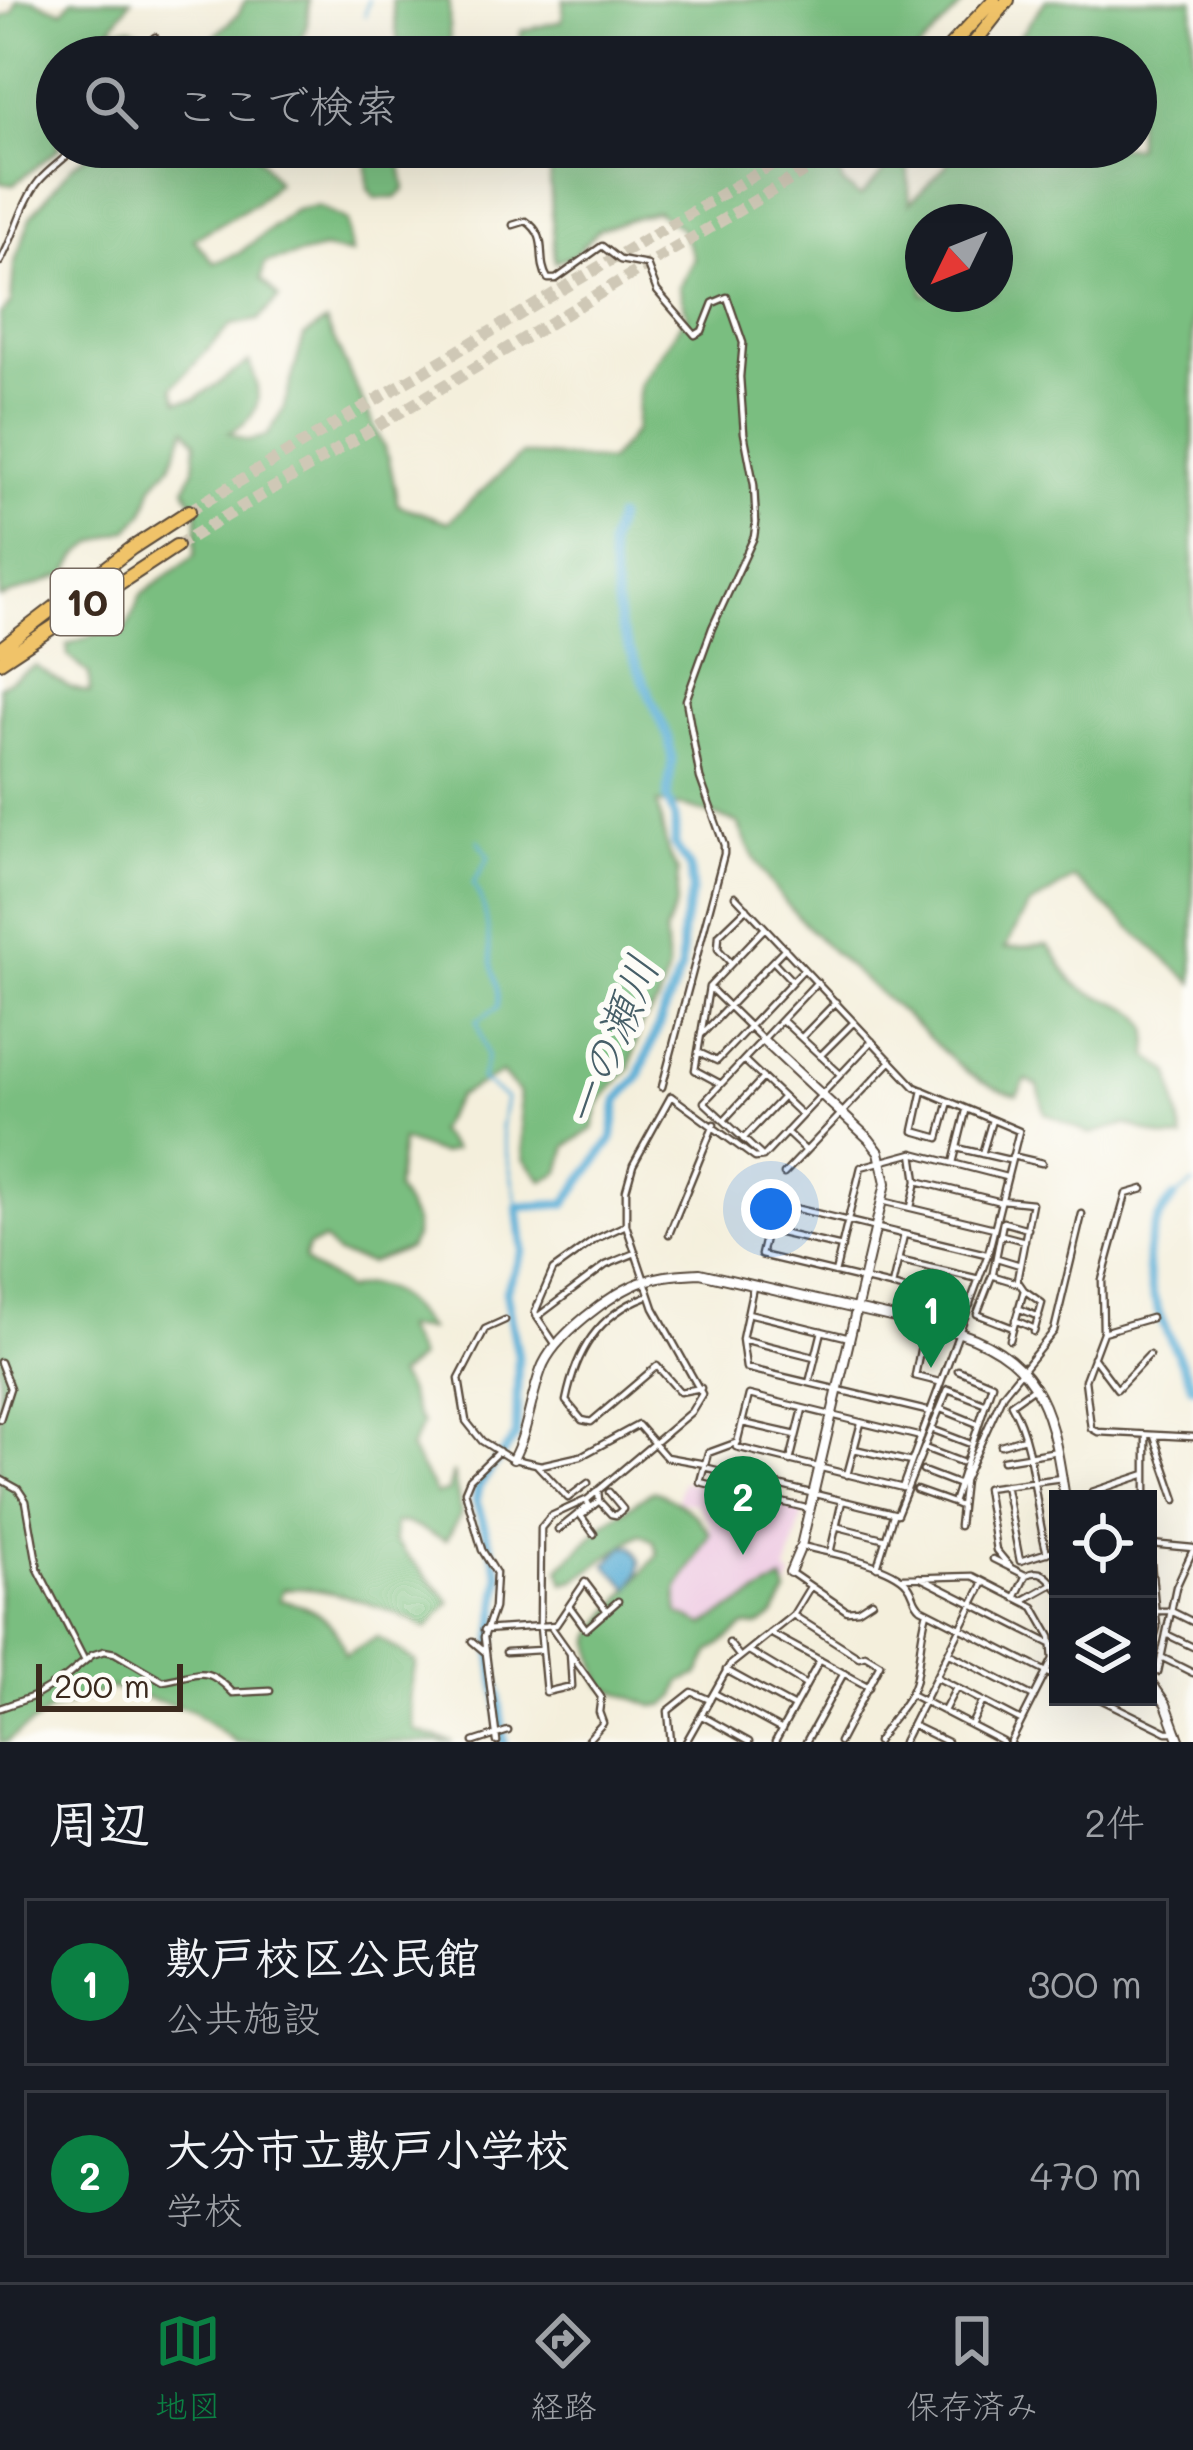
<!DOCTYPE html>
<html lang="ja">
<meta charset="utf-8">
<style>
body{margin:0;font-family:Mali,"Klee One",sans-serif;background:#20242c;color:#f1f3f6}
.controls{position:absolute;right:36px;bottom:36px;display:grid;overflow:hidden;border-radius:0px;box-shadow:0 12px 48px #0002}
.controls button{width:108px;height:108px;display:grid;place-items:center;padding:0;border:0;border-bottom:3px solid #363941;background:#171b24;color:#f1f3f6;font:60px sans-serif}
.compass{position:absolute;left:905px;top:204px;width:108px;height:108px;border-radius:50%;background:#171b24;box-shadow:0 12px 48px #0002;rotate:227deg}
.scale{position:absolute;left:36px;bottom:30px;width:147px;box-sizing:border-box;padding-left:12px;border:6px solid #3b2a1e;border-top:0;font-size:33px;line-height:42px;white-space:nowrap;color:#3b2a1e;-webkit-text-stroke:9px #fdfcf7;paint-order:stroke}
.you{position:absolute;left:771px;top:1209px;width:42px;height:42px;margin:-30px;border:9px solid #fff;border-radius:50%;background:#1a73e8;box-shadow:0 0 0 18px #1a73e833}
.badge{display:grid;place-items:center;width:78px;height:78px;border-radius:50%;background:#0b8043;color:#fff;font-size:39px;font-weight:700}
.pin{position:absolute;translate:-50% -99px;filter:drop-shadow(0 3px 6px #0008)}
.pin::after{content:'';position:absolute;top:63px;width:42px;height:36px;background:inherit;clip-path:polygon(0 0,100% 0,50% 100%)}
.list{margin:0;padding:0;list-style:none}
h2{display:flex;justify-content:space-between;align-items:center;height:156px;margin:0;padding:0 48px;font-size:51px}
h2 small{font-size:39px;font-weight:400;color:#9ea1a6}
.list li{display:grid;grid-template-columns:78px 1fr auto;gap:36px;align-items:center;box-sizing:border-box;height:168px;margin:0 24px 24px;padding:0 24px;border:3px solid #363941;border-radius:0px}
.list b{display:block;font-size:45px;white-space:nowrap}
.list p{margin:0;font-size:39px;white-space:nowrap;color:#9ea1a6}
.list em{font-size:39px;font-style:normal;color:#9ea1a6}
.icon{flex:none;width:66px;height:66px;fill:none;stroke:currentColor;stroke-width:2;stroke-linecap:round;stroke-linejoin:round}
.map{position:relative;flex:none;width:1193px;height:1742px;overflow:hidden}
.search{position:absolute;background:#171b24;box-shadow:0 12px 48px #0002;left:36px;right:36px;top:36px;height:132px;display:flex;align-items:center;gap:30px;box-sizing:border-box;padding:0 42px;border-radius:66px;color:#9ea1a6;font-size:45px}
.sheet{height:540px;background:#171b24}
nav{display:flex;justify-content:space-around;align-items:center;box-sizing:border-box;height:168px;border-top:3px solid #363941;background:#171b24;font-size:33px;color:#9ea1a6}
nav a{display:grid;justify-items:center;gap:6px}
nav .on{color:#0b8043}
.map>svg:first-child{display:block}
.built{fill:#f0d0e5}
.forest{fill:#7abe80;stroke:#5a744f;stroke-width:3;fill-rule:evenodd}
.water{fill:#5aaed6;stroke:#4a6c7a;stroke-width:3}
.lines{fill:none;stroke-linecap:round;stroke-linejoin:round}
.stream{stroke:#5aaed6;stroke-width:3}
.river{stroke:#5aaed6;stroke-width:9}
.trunk-tunnel{stroke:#cfc8b6;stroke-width:12;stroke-dasharray:12 6;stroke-linecap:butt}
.minor-casing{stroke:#57483a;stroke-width:9}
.tertiary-casing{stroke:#57483a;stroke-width:12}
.trunk-casing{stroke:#57483a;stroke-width:16}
.minor{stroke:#fff;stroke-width:4.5}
.tertiary{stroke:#fff;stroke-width:8}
.trunk{stroke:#f0c369;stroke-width:12}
.labels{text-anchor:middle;stroke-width:12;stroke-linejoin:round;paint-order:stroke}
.shield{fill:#fdfcf7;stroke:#75695f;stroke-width:3}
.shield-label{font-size:39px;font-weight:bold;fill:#3b2a1e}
.water-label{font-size:45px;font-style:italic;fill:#475f68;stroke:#fdfcf7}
</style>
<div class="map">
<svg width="1193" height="1742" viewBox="0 0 1193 1742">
<rect width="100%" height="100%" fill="#fdfcf7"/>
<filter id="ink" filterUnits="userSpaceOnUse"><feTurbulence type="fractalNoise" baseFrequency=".00833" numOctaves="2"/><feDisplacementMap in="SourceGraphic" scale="24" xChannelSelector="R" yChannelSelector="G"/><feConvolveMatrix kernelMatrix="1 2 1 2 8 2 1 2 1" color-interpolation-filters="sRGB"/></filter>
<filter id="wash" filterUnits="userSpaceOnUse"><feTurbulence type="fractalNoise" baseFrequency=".004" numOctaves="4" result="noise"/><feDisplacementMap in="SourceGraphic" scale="48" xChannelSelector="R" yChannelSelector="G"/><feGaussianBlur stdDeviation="2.7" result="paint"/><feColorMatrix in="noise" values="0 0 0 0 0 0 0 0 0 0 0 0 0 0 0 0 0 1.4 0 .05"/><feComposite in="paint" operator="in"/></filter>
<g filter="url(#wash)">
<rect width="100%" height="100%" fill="#f4efdc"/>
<path class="built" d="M682,1481L804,1509L786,1572L792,1577L788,1588L768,1592L750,1607L702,1627L674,1611L673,1583L707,1537L710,1523L696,1504L677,1500Z"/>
<path class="forest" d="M17,0H33L63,11L72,0H131L110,29L130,27L145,34L131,45L122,57H57V147H61L13,185L0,183V18L13,12Z
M245,0H309L307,28L293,54L193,57L239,13Z
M392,0H449L450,57H400Z
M564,0H967L912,57H520L521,31L562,21Z
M1046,0H1193V983L1074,878L1028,907L1005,948L1047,945C1061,956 1062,973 1075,983C1094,1001 1139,1001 1148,1028C1150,1035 1148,1049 1148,1057L1170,1072L1183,1139L1165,1138L1126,1124L1090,1134L1045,1113L1038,1086L1026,1080L1017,1095C964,1082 945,1050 906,1016C844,962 767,903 738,823L688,807L657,803L668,853L678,872L676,905L665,932L668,970L658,1003L641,1025L630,1068L600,1101L593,1129L567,1146L560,1172L543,1181L524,1159L519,1093L502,1073L458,1096L437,1131L454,1150L440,1154L402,1140L396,1189L415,1222V1237L409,1248L370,1263L337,1254L324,1240L308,1246L304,1259C314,1274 334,1274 346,1290C383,1274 405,1301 428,1329L403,1328L419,1358L397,1376C411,1388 409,1409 422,1424L410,1449L436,1494L448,1492L453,1472L461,1514L446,1540L407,1523H395L394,1541L450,1602L427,1628C391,1609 323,1584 283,1589L279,1600C313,1606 337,1619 345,1655L377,1637L416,1662L409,1697L415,1731L453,1742H236L191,1710L112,1688L50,1711L6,1742H0V686L35,666L71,688L90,693L89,674L68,656L67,645L101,632L124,634L141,595L195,555L198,514L185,488L194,468L196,442L186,428L171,465L153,485L144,513L128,530L95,542L77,556L67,574L0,598V314L11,303L14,265L31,216L72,166L99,147H251L277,182L256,203L194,239L214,263L238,254L295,210L318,206L347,221L351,254L323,249L265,263L261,279L279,298L258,320L231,325L173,387L178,401L195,399L249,362C263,395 263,416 229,433L248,441L267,436L283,410L304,336L326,322L389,459L398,505L448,522L522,454L609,461L635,431L640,384L687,315L679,287L694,259L682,229L656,211L599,229L573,256L555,262L548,147H829L843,183L860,197L906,148L910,203L945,167L956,147H1136V57H1004ZM923,222H995V294H923Z
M366,147H398L405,189L396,198H375L368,189Z
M652,1491C674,1497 699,1514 710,1534L677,1590L678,1613L704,1625L783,1580L787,1593L774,1616L758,1626H745L710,1652L699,1674L681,1682L676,1696L665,1706H653L602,1686C598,1672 591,1653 592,1638C593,1630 648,1567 658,1553L653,1541L640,1534L575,1580L564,1583L559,1569L605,1523Z"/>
<path class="water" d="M624,1546H632C646,1561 640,1573 630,1589L606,1565Z"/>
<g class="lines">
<path class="stream" d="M365,16L368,0
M478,840L489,857L473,884C490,913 486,928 491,959C494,976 500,988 498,1007L477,1021L487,1056L481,1080L506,1098L501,1128L518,1207
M1174,1198L1193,1184"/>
<path class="river" d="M1174,1198C1117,1256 1166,1327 1193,1387
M504,1742L492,1652L500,1576L476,1501L478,1487L516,1436L518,1356L506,1291L523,1251L518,1207L565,1204L612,1139L618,1100L638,1078L681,969L682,931L692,892L690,868L675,846V819L667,798L672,761L669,739L620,627L609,546L617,518"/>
</g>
</g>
<g filter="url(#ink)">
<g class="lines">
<path class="trunk-tunnel" d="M189,511L801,147
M176,546L840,150"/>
<g class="minor-casing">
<path id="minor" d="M130,57L155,37
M513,225L526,221C551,238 535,258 548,279H556L602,246L620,260L647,265L657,291L695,335L702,331L713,303L727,297L743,343L740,377L744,433L754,485L756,523L754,537L712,628L686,700L700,778L724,845V854L662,1087
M0,262C15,236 21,204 39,181C50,168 65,159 76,147
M735,896L915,1087L1019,1131L988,1254L902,1488
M773,961L792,981
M731,963L718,949L719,935L747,908
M709,987L761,1038
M782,1020L839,1073
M702,1034L785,948
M802,1037L836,1002
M698,1052L717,1061L804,969
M820,1056L854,1022
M745,1061L802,1115
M721,1084L695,1070L709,987L765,928
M923,1090L914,1131L939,1138L949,1101
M724,1120L763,1078
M786,1132L804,1149
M743,1139L783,1097
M957,1148L1009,1160
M982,1154L992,1120
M1012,1156L1042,1163
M763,1157L704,1102L817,982
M763,1157L872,1041
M953,1163L966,1111
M784,1174L891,1061
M917,1181L1001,1202
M1143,1189L1126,1194L1102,1280L1103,1332L1085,1380L1091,1428L1098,1432L1193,1437
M1002,1200L1032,1203L1017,1280L1024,1290L1010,1340
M882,1201L994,1228
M911,1207L917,1181L913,1153
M767,1230L842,1247
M669,1234L714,1124
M1002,1235L1025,1241
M997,1258L1020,1265
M898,1260L979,1279
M835,1273L861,1167L913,1153L1006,1177
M994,1276L1017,1283
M892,1286L904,1235
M753,1287L742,1339L746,1368L931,1412
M1024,1290L1042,1303L1034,1332
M647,1296C597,1315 576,1352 566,1401L582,1420L591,1422L657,1366L680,1392L701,1388
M970,1305L761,1255L773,1203L986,1254
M1018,1308L1039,1317
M748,1313L850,1338
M537,1317L535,1312L553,1270L596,1239L626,1225
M505,1320L485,1329L459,1379L466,1421L482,1441L509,1458L541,1465L581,1456L638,1425L666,1457L705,1464L708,1453L738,1442
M1015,1320L1035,1329
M1013,1328L977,1314L993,1273L1003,1222L1028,1229
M924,1330L915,1376L939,1382
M1103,1332L1151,1318
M742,1339L814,1357
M556,1345L537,1317L606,1265L633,1254
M1093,1357L1117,1389L1149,1355
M0,1362L10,1388L0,1419
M958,1370L992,1384L953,1503L960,1506
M809,1383L822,1331
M1032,1389L1011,1404C1036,1448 1033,1504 1047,1553
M941,1409L978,1424
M743,1423L796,1435
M934,1430L968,1443
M1154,1436L1176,1500
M1001,1445L1024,1438
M854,1449L911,1462
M927,1449L961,1462
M1003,1460L1058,1451
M790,1461L803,1409
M537,1465L568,1498L588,1483
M923,1471L957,1484
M847,1475L861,1423
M0,1479L18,1489L26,1501L38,1569L85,1661
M1005,1485L1020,1561L1058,1549
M903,1488L736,1447L749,1395L921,1437
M598,1490L599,1501L611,1514L616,1515L623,1509L609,1492
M916,1490L950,1502
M1092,1492L1146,1474
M1146,1499V1436
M810,1509L700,1482L704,1467L897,1514L948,1389L984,1403
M959,1526L964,1480L1003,1394L1054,1331L1082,1214
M839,1527L886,1539
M558,1530L589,1505L586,1500
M1148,1532L1157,1627L1148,1660
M594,1534L581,1516L599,1501
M1151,1544L1193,1548
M801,1546C827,1552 891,1564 907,1584C915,1593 912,1600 921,1608L1058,1678
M1193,1550L1176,1587L1171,1611L1193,1622
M830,1553L842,1501
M993,1559L1025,1575
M877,1567L893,1515
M1011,1568L996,1550L986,1488L1062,1478
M790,1572L847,1611L858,1610L872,1601
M919,1577L1053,1645
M903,1578L973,1576L1034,1607L1051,1637L1053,1659L1011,1742
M1015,1598L1026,1575C1042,1568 1048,1577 1058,1589
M1022,1601L1058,1581
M570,1607L586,1629L618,1601
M1156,1611H1171L1158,1672
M793,1615L859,1657L865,1655L880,1664L839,1742
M552,1628L601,1697L599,1712L603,1723L586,1742
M484,1630L556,1625L585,1582L607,1611
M770,1633L869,1687
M1166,1634L1193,1647
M472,1641L485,1652
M729,1643L740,1657
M749,1651L806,1685
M506,1652L541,1650
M570,1652L572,1686L546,1692L540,1627L541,1528L551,1516L588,1499L691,1412L702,1394L654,1308L626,1225V1190L633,1165L671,1096L755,1158L763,1157
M948,1653L1034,1697
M1161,1657L1193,1673
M726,1670L794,1707
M936,1677L1021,1721
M714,1693L782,1730
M910,1694L1003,1742
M1096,1697L1167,1732H1178
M0,1708L35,1696L66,1677L92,1655L104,1651L115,1653L163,1681C199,1675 204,1663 233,1693L270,1691
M945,1709L956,1688
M702,1716L749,1742
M972,1723L983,1701
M914,1726L947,1742
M474,1742L508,1731
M497,1742L484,1637L494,1608L496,1573L482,1550L465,1491L470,1479L499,1451
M671,1742L668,1711L692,1692L710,1700
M686,1742L729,1666L793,1615L810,1587
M775,1742L820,1660
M806,1742L844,1673
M877,1742C888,1721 908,1705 915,1682C920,1661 920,1635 927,1612
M903,1742L984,1582"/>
</g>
<g class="tertiary-casing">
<path id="tertiary" d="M763,1040L869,1139L879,1152L886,1183L801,1546L790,1572
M513,1459C528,1431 530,1400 541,1370C552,1338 612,1291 645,1281C663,1275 681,1274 700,1273L960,1333C1045,1362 1053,1420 1065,1499
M1148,1678L1166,1704L1180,1742"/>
</g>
<g class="trunk-casing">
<path id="trunk" d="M940,57L994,0
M963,57L1008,0
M840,150L845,147
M0,649L132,548L189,511
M0,662L176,546"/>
</g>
<use href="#minor" class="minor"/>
<use href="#tertiary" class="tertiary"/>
<use href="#trunk" class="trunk"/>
</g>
</g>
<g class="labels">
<rect class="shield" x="51" y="569" width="72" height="66" rx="9"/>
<g class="shield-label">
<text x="87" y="616">10</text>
</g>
<g class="water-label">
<text transform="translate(611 1041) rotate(-68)" y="16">一の瀬川</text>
</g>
</g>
</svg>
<div class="controls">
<button><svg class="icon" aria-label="locate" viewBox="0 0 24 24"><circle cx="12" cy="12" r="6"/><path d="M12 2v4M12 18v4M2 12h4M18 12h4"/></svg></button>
<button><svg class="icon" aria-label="layers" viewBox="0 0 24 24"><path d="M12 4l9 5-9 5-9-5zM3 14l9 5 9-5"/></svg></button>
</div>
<svg class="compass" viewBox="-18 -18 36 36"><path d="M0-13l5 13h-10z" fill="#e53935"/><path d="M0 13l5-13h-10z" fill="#9ea1a6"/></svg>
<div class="scale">200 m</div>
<div class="you"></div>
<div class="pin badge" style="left:931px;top:1368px">1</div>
<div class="pin badge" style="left:743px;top:1555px">2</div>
<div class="search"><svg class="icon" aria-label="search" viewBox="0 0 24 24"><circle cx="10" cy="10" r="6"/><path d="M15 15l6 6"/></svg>ここで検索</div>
</div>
<section class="sheet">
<h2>周辺<small>2件</small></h2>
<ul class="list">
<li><span class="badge">1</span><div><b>敷戸校区公民館</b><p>公共施設</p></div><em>300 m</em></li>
<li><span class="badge">2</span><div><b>大分市立敷戸小学校</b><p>学校</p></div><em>470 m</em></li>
</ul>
</section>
<nav>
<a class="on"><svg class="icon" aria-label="map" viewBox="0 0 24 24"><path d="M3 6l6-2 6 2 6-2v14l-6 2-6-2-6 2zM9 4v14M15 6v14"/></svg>地図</a>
<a><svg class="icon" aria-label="directions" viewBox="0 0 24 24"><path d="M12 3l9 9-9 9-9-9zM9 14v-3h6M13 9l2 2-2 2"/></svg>経路</a>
<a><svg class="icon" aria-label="saved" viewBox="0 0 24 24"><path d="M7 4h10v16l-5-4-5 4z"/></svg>保存済み</a>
</nav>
